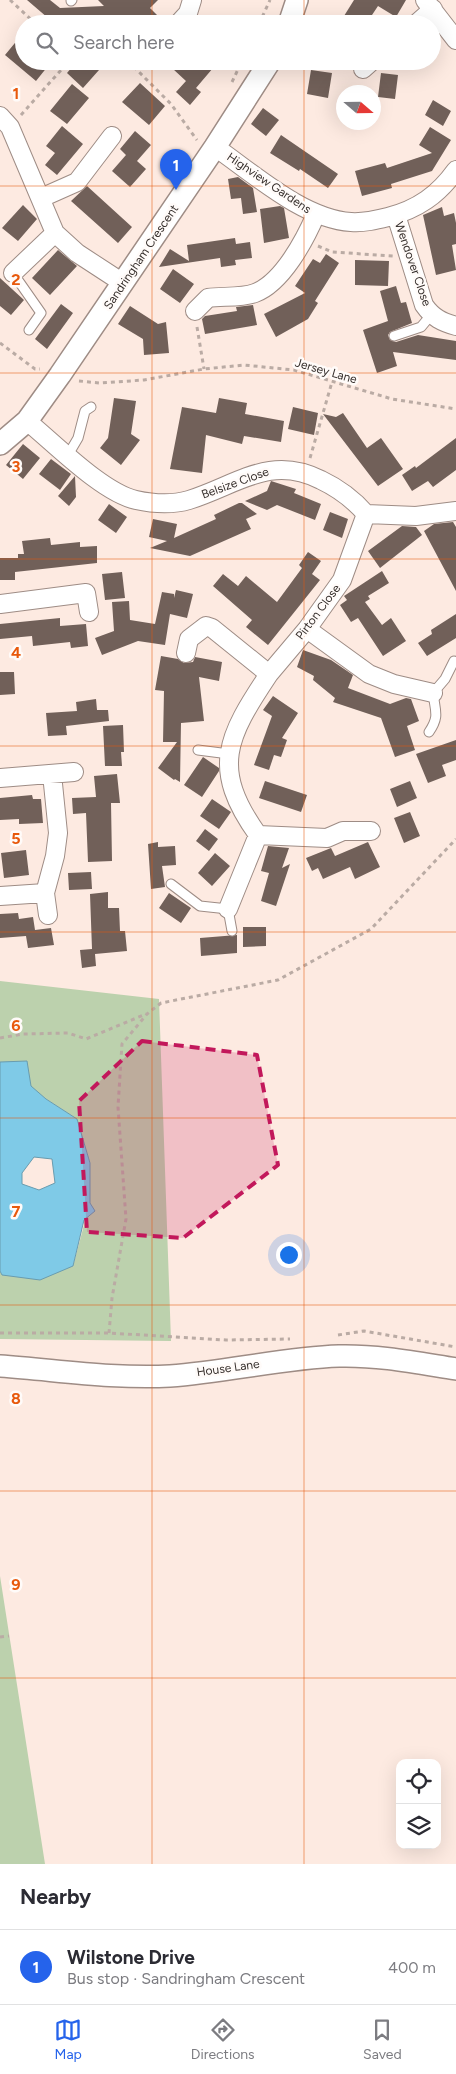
<!DOCTYPE html>
<meta charset="utf-8">
<style>
body{margin:0;font-family:Figtree,sans-serif;background:#f7f7f7;color:#2b2b33}
.controls{position:absolute;right:15px;bottom:15px;display:grid;overflow:hidden;border-radius:10px;box-shadow:0 5px 20px #0002}
.controls button{width:45px;height:45px;display:grid;place-items:center;padding:0;border:0;border-bottom:1px solid #e1e1e2;background:#fff;color:#2b2b33;font:25px sans-serif}
.compass{position:absolute;left:336px;top:85px;width:45px;height:45px;border-radius:50%;background:#fff;box-shadow:0 5px 20px #0002;rotate:110deg}
.you{position:absolute;left:288px;top:1254px;width:18px;height:18px;margin:-12px;border:4px solid #fff;border-radius:50%;background:#1a73e8;box-shadow:0 0 0 8px #1a73e833}
.badge{display:grid;place-items:center;width:32px;height:32px;border-radius:50%;background:#2563eb;color:#fff;font-size:16px;font-weight:700}
.pin{position:absolute;translate:-50% -41px;filter:drop-shadow(0 1px 2px #0008)}
.pin::after{content:'';position:absolute;top:26px;width:18px;height:15px;background:inherit;clip-path:polygon(0 0,100% 0,50% 100%)}
.list{margin:0;padding:0;list-style:none}
h2{display:flex;justify-content:space-between;align-items:center;height:65px;margin:0;padding:0 20px;font-size:21px}
h2 small{font-size:16px;font-weight:400;color:#7c7c81}
.list li{display:grid;grid-template-columns:32px 1fr auto;gap:15px;align-items:center;box-sizing:border-box;height:75px;padding:0 20px;border-top:1px solid #e1e1e2}
.list b{display:block;font-size:19px;white-space:nowrap}
.list p{margin:0;font-size:16px;white-space:nowrap;color:#7c7c81}
.list em{font-size:16px;font-style:normal;color:#7c7c81}
.icon{flex:none;width:28px;height:28px;fill:none;stroke:currentColor;stroke-width:2;stroke-linecap:round;stroke-linejoin:round}
.map{position:relative;flex:none;width:456px;height:1864px;overflow:hidden}
.search{position:absolute;background:#fff;box-shadow:0 5px 20px #0002;left:15px;right:15px;top:15px;height:55px;display:flex;align-items:center;gap:12px;box-sizing:border-box;padding:0 18px;border-radius:28px;color:#7c7c81;font-size:19px}
.sheet{height:140px;background:#fff}
nav{display:flex;justify-content:space-around;align-items:center;box-sizing:border-box;height:70px;border-top:1px solid #e1e1e2;background:#fff;font-size:14px;color:#7c7c81}
nav a{display:grid;justify-items:center;gap:2px}
nav .on{color:#2563eb}
.map>svg:first-child{display:block}
.green{fill:#bcd1ad}
.water{fill:#7fcae7;stroke:#699caf;fill-rule:evenodd}
.building{fill:#716059}
.lines{fill:none;stroke-linecap:round;stroke-linejoin:round}
.service-casing{stroke:#9e8c85;stroke-width:11}
.minor-casing{stroke:#9e8c85;stroke-width:20}
.tertiary-casing{stroke:#9e8c85;stroke-width:24}
.path{stroke:#baaba4;stroke-width:3;stroke-dasharray:4 4;stroke-linecap:butt}
.service{stroke:#fff;stroke-width:9}
.minor{stroke:#fff;stroke-width:18}
.tertiary{stroke:#fff;stroke-width:21}
.marked{fill:#c2185b;fill-opacity:0.2;stroke:#c2185b;stroke-width:4;stroke-dasharray:10 6;stroke-linejoin:round}
.grid{fill:none;stroke:#e8590c;stroke-width:1;stroke-opacity:0.55}
.labels{text-anchor:middle;stroke-width:5;stroke-linejoin:round;paint-order:stroke}
.street-label{font-size:12px;fill:#37302d;stroke:#fffbf9}
.grid-label{font-size:16px;text-anchor:middle;font-weight:bold;fill:#e8590c;stroke:#fffbf9;stroke-width:5;stroke-linejoin:round;paint-order:stroke}
</style>
<div class="map">
<svg width="456" height="1864" viewBox="0 0 456 1864">
<rect width="100%" height="100%" fill="#fdeae1"/>
<path class="green" d="M0,981L159,999L171,1341L0,1339V1271L2,1275L73,1266L90,1203V1163L77,1119L46,1099L0,1062Z
M0,1576L45,1864H0Z"/>
<path class="water" d="M27,1061L31,1086L46,1099L77,1119L90,1163V1203L95,1211L84,1220L73,1266L40,1280L2,1275L0,1271V1062ZM34,1157L52,1159L55,1183L39,1190L22,1184V1173Z"/>
<path class="building" d="M27,0H50L60,8L104,6L98,0H158L150,8L166,24H112L114,22L55,24Z
M354,0H406L396,17L378,6L366,24H339Z
M24,32V61H52L36,81L5,55Z
M77,61H107L83,88L67,73Z
M180,61H206L213,68L196,88L201,92L190,105L176,92L186,81L173,69Z
M311,70L332,73L328,98L307,94Z
M381,73L398,75L395,99L378,97Z
M140,83L165,106L149,125L122,102Z
M72,84L89,98L67,124L50,111Z
M433,100L451,111L443,126L425,115Z
M263,108L279,120L266,136L251,124Z
M62,126L83,144L57,175L45,165L55,153L46,146Z
M430,127L451,140L432,171L391,184L392,188L362,196L355,171L385,163L387,168L432,153L419,145Z
M135,131L151,145L137,161L146,169L130,187L112,171L126,155L120,149Z
M281,135L338,174L328,188L300,169L299,171L270,153Z
M238,177L253,188L257,212L243,214L241,198L231,199L228,179Z
M87,186L132,227L118,243L71,201Z
M23,205L37,219L18,241L2,228Z
M280,206L284,208L289,238L264,243L260,209Z
M442,207L444,216L454,213L456,223V244L452,245L456,270L436,275L423,215Z
M235,238L236,244L250,242L252,258L235,260L236,265L221,267L220,258L159,267L170,249L189,261L187,245Z
M58,250L77,266L50,295L32,278Z
M326,254L339,263L315,301L318,303L308,319L276,337L264,314L305,293L295,286L313,259L320,263Z
M355,260L389,261L388,286L355,285Z
M173,269L194,284L180,303L160,289Z
M0,278L24,300L11,315L0,306Z
M396,286L401,303L406,302L412,323L390,332L388,335L390,340L396,342L418,335L456,341V360L393,352L397,366L377,373L363,330L388,321L380,291Z
M61,304L73,313L47,349L35,339Z
M253,305L257,325L205,334L202,319L205,316L237,311L236,307Z
M130,306L158,324L166,322L169,353L144,355L143,339L118,324Z
M114,398L136,401L131,434L140,440L121,465L100,448L108,438Z
M219,398L247,403L245,414L284,421L281,442L244,436L242,444L206,435L202,473L170,469L182,407L216,413Z
M293,407L318,413L314,435L288,429Z
M343,413L367,448L381,438L403,469L378,486L323,414L336,417Z
M456,438V470L433,487L428,481L412,491L402,475L415,466L416,468Z
M23,444L40,458L23,479L6,465Z
M51,459L71,474L60,490L39,474Z
M75,476L76,497L69,506L58,496Z
M271,481L296,489L294,493L321,504L315,520L277,505L267,510L245,501L267,491Z
M239,503H242L257,514L246,519L251,529L190,556L150,548L167,541L149,537L153,519L177,524L174,538L216,519L214,515Z
M109,504L127,517L116,533L98,520Z
M330,512L348,519L342,538L323,530Z
M453,522L456,527V591L424,531L434,524Z
M402,526L416,527L422,535L380,568L368,551Z
M50,538L51,545L80,542V547L97,546V563L15,572V580H0V558H18V554H24L22,541Z
M308,552L321,561L312,574L320,580L268,645L246,627L252,620L213,586L223,574L238,586L246,576L277,602L302,568L299,565Z
M382,571L389,583L368,596L370,599L365,602L382,625L391,618L406,641L383,656L358,618L351,622L340,605L347,600L344,596Z
M122,572L125,598L105,600L102,574Z
M176,590L193,594L187,618L170,614L165,645L138,641L102,655L95,638L114,631L112,602L129,601L130,620L155,624L162,592L174,594V598Z
M456,614V638L427,656L418,643L432,634L431,630Z
M60,618V626L86,624L88,646L71,648L70,642L33,646L32,636L0,639V624Z
M303,650L331,660L353,675L348,688L390,704L406,698L411,699L419,721L407,726L415,750L395,757L381,718L333,702L335,698L313,680L314,676L297,667Z
M161,656L178,659L184,663L193,662L195,657L222,662L219,681L199,677L204,721L181,723L180,782L175,779L174,780L158,768L177,742H163L164,691L155,690Z
M0,672H14L15,694L0,695Z
M273,696L298,713L282,738L287,740L281,757L274,755L269,770L254,765L272,716L263,710Z
M96,699L97,710H108L109,721L66,726L67,735L48,736L46,713L77,711L76,702Z
M123,725L124,752H121L122,766H105L103,726Z
M456,740V760L442,765L446,776L428,783L416,754Z
M203,757L219,768V771L202,797L184,785Z
M117,774L120,803H111L112,861L88,862L86,813L73,814L72,798L96,797L94,776Z
M265,781L307,795L301,812L259,798Z
M410,781L417,798L397,807L390,789Z
M32,795L33,799H41L43,823L19,824V819L0,820V798Z
M212,799L231,812L219,829L200,816Z
M410,812L420,836L404,843L394,818Z
M205,829L218,839L209,851L196,841Z
M158,842V847L175,846L176,865L162,866L165,887L151,889L148,844Z
M368,842L380,867L355,879L350,867L323,879L318,868L312,871L306,858L331,848L335,856Z
M268,846L289,848L282,868L290,864L276,906L261,901L269,873L261,871Z
M26,850L29,875L4,878L1,853Z
M215,853L230,866L212,886L198,873Z
M91,872L92,889L69,890L68,873Z
M108,892V908H119L120,931H125L127,951L95,954L96,966L82,968L80,950L92,949L90,894Z
M169,893L191,908L181,923L159,908Z
M18,913L19,919L33,917L35,930L51,928L54,945L28,948L26,936L0,938V914Z
M243,927H266V946L243,947Z
M237,935V953L201,956L200,938Z"/>
<g class="lines">
<g class="service-casing">
<path id="service" d="M71,1L72,0
M13,273L41,313L29,330
M394,336L421,327L431,315
M68,455L78,438L85,411L91,407
M429,732C440,716 435,711 433,693L445,679L454,661
M198,750L229,754
M171,884L200,906L228,909L232,931"/>
</g>
<g class="minor-casing">
<path id="minor" d="M425,0L456,40
M178,24L188,13L192,0
M416,24L433,9
M363,69L372,61
M0,116L10,127L55,233L77,253L123,283
M215,147C253,173 303,219 351,222C364,223 376,220 388,217C418,209 438,195 456,170
M41,198L77,182L112,136
M396,215L424,305C433,318 442,322 456,326
M13,273L55,233
M195,311L208,298C222,296 242,298 255,293C282,283 305,240 316,214
M27,421C55,444 103,493 136,500C154,504 172,505 189,500C237,485 270,454 321,480C340,489 353,499 366,514L416,516L456,511
M0,604L86,593L89,612
M307,629L369,674L394,684L433,693
M186,653L189,639L206,626L212,628L269,674L307,629L342,580L366,514
M269,674C227,737 210,768 258,835L327,838L343,831H371
M0,778L74,772
M0,896L45,893
M228,909L258,835
M48,915L45,893L55,856L58,833L52,774"/>
</g>
<g class="tertiary-casing">
<path id="tertiary" d="M289,24L297,0
M0,444L27,421L60,375L215,147L270,61
M0,1366C57,1370 113,1379 170,1376C227,1372 282,1358 339,1356C379,1355 418,1363 456,1369"/>
</g>
<path class="path" d="M10,0L36,24
M259,24L270,0
M128,61L171,104L197,140
M135,67L141,61
M232,82L242,61
M21,115L69,61
M318,246L332,252L393,256
M197,327L204,369
M0,343L35,369H40
M79,381L100,383L144,380L204,369L244,365L294,370L392,399L456,409
M310,458L332,382
M0,1038L23,1034L68,1033L86,1039L146,1014
M0,1333H109L226,1340L290,1339
M109,1333L112,1298L126,1219L118,1107L122,1044L147,1014L161,1003L278,980L371,929L456,839
M338,1335L364,1331L456,1347
M0,1637L9,1636"/>
<use href="#service" class="service"/>
<use href="#minor" class="minor"/>
<use href="#tertiary" class="tertiary"/>
</g>
<path class="marked" d="M142,1041L257,1055L278,1165L183,1238L87,1232L79,1101Z"/>
<path class="grid" d="M152,0V24M304,0V24M152,61V1864M304,61V1864M0,186H456M0,373H456M0,559H456M0,746H456M0,932H456M0,1118H456M0,1305H456M0,1491H456M0,1678H456"/>
<g class="labels">
<g class="street-label">
<text transform="translate(269 183) rotate(34)" y="4">Highview Gardens</text>
<text transform="translate(141 257) rotate(-56)" y="4">Sandringham Crescent</text>
<text transform="translate(413 264) rotate(71)" y="4">Wendover Close</text>
<text transform="translate(326 371) rotate(16)" y="4">Jersey Lane</text>
<text transform="translate(235 483) rotate(-20)" y="4">Belsize Close</text>
<text transform="translate(318 612) rotate(-53)" y="4">Pirton Close</text>
<text transform="translate(228 1368) rotate(-8)" y="4">House Lane</text>
</g>
</g>
<g class="grid-label">
<text x="16" y="99">1</text>
<text x="16" y="285">2</text>
<text x="16" y="472">3</text>
<text x="16" y="658">4</text>
<text x="16" y="844">5</text>
<text x="16" y="1031">6</text>
<text x="16" y="1217">7</text>
<text x="16" y="1404">8</text>
<text x="16" y="1590">9</text>
</g>
</svg>
<div class="controls">
<button><svg class="icon" aria-label="locate" viewBox="0 0 24 24"><circle cx="12" cy="12" r="6"/><path d="M12 2v4M12 18v4M2 12h4M18 12h4"/></svg></button>
<button><svg class="icon" aria-label="layers" viewBox="0 0 24 24"><path d="M12 4l9 5-9 5-9-5zM3 14l9 5 9-5"/></svg></button>
</div>
<svg class="compass" viewBox="-18 -18 36 36"><path d="M0-13l5 13h-10z" fill="#e53935"/><path d="M0 13l5-13h-10z" fill="#7c7c81"/></svg>
<div class="you"></div>
<div class="pin badge" style="left:176px;top:190px">1</div>
<div class="search"><svg class="icon" aria-label="search" viewBox="0 0 24 24"><circle cx="10" cy="10" r="6"/><path d="M15 15l6 6"/></svg>Search here</div>
</div>
<section class="sheet">
<h2>Nearby<small></small></h2>
<ul class="list">
<li><span class="badge">1</span><div><b>Wilstone Drive</b><p>Bus stop · Sandringham Crescent</p></div><em>400 m</em></li>
</ul>
</section>
<nav>
<a class="on"><svg class="icon" aria-label="map" viewBox="0 0 24 24"><path d="M3 6l6-2 6 2 6-2v14l-6 2-6-2-6 2zM9 4v14M15 6v14"/></svg>Map</a>
<a><svg class="icon" aria-label="directions" viewBox="0 0 24 24"><path d="M12 3l9 9-9 9-9-9zM9 14v-3h6M13 9l2 2-2 2"/></svg>Directions</a>
<a><svg class="icon" aria-label="saved" viewBox="0 0 24 24"><path d="M7 4h10v16l-5-4-5 4z"/></svg>Saved</a>
</nav>
